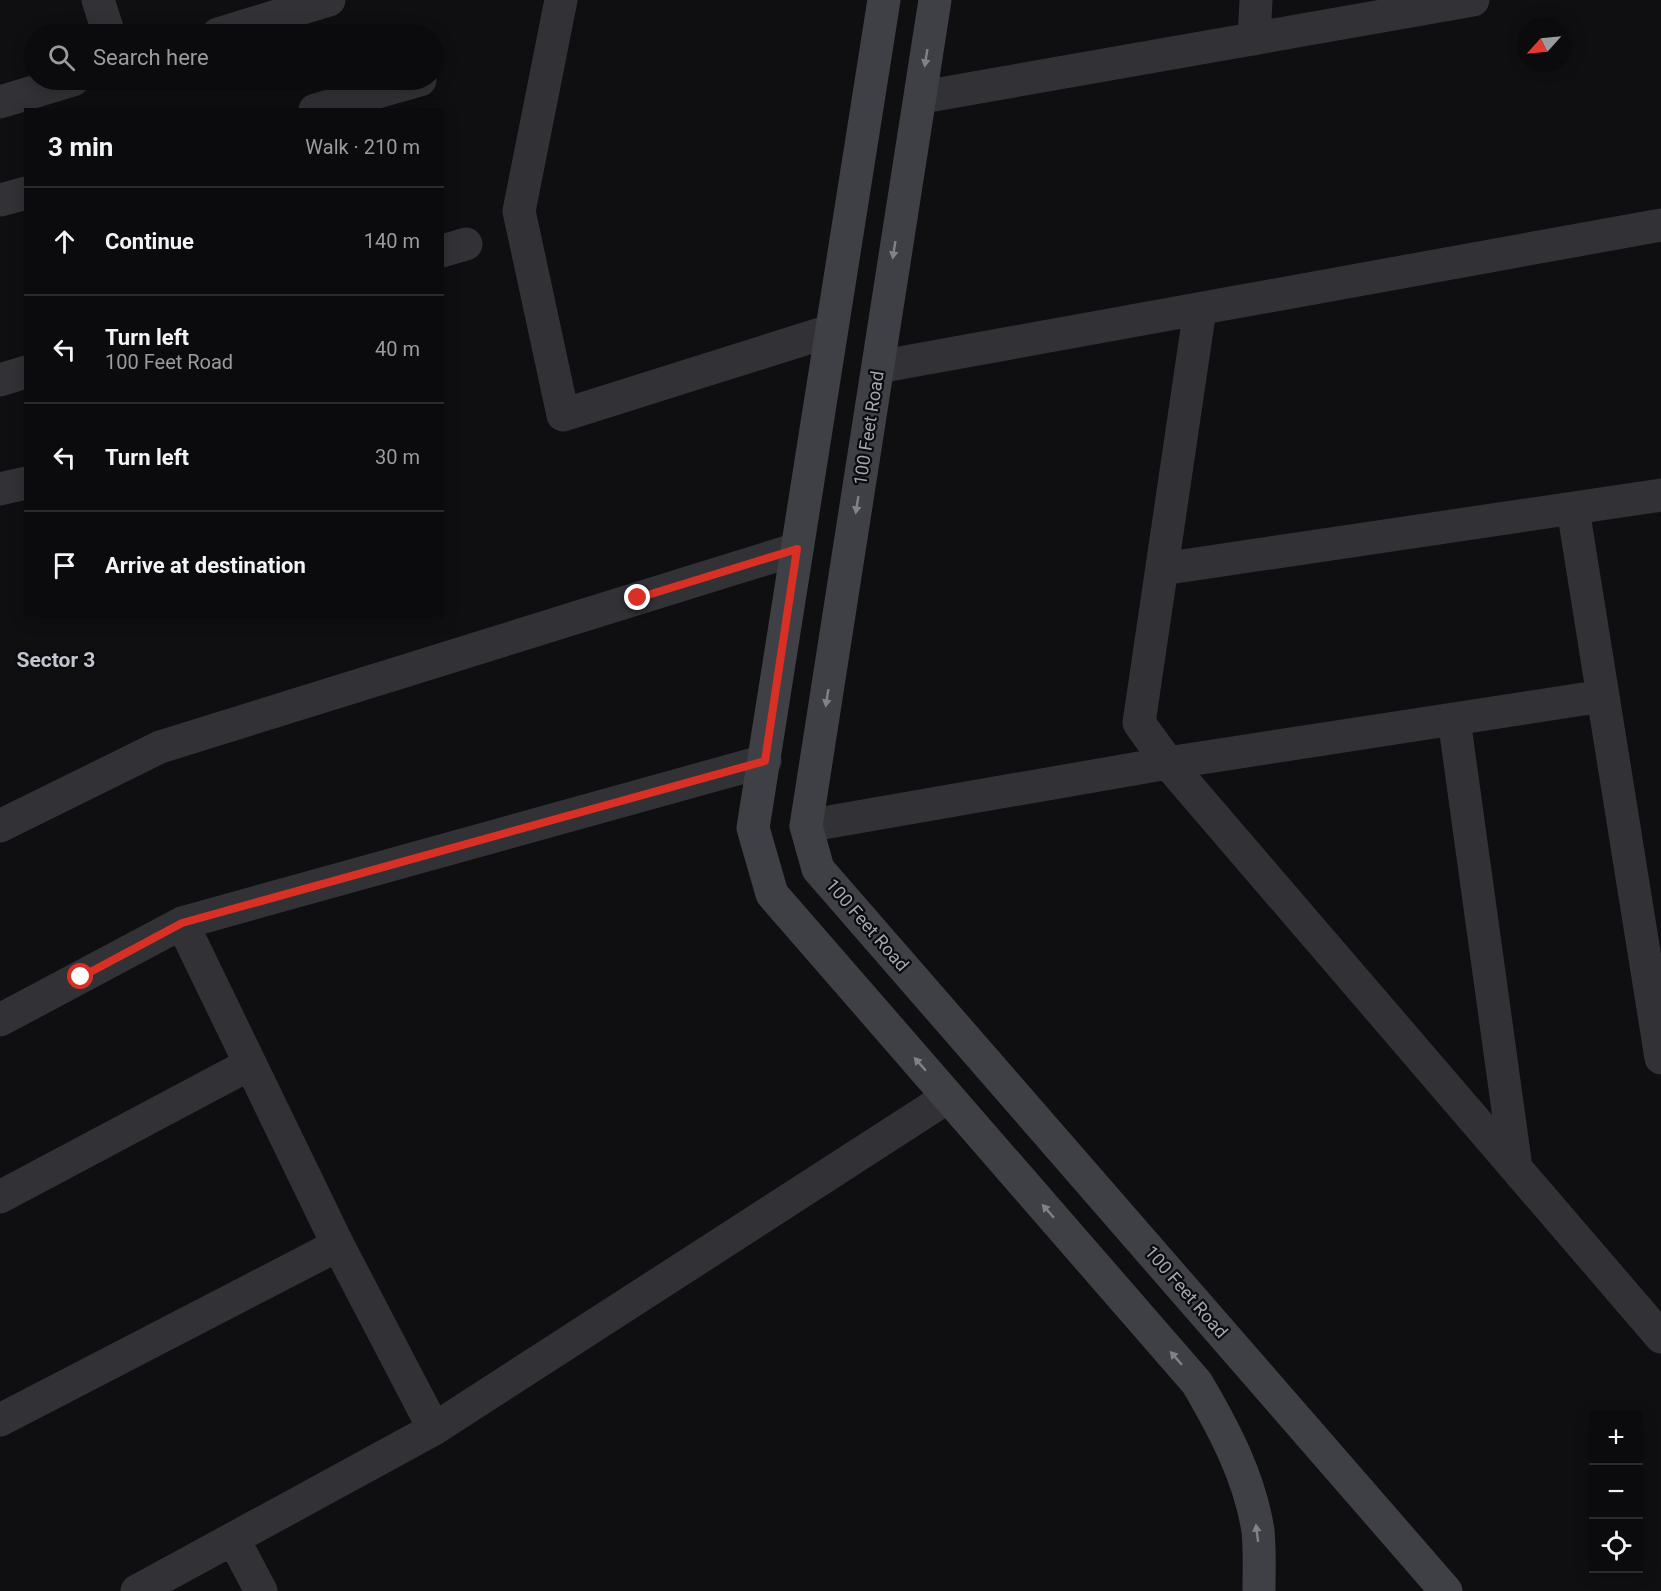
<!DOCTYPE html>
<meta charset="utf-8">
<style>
body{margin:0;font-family:Roboto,sans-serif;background:#19191b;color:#f1f3f6}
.controls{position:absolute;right:18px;bottom:18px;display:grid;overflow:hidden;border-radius:0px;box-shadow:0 3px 15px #0003}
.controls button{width:54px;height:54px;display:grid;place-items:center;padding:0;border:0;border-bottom:2px solid #2b2b2e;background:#0b0b0d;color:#f1f3f6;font:30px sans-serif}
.compass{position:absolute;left:1517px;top:18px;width:54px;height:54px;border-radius:50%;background:#0b0b0d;box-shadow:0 3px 15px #0003;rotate:243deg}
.stop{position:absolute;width:18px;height:18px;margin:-14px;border:4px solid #d93025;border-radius:50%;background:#fff}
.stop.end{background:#d93025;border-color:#fff;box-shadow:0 2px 6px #0008}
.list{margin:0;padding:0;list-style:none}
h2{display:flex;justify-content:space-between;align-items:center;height:78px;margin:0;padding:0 24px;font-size:26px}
h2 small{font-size:20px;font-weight:400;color:#9a9b9d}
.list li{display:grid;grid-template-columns:39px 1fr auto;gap:18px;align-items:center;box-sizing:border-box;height:108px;padding:0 24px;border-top:2px solid #2b2b2e}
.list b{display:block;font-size:22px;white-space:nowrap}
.list p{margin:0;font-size:20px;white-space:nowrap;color:#9a9b9d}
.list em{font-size:20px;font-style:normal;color:#9a9b9d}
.icon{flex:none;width:33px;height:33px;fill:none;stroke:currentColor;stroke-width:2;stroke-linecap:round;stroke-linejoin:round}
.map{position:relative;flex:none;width:1661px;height:1591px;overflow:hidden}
.search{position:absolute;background:#0b0b0d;box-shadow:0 3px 15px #0003;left:24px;top:24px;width:420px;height:66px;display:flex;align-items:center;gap:15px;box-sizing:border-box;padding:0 21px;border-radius:33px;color:#9a9b9d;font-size:22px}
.panel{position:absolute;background:#0b0b0d;box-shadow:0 3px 15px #0003;left:24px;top:108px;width:420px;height:510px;border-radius:0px}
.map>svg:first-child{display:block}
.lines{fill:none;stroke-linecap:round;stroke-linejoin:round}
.minor{stroke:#313136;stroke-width:33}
.secondary{stroke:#3f4045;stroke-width:33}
.oneway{fill:#7f828b}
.route{stroke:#d93025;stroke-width:8}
.labels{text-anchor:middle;stroke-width:4.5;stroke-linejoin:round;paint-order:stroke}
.street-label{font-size:18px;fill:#a1a5b1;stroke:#0b0a0c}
.quarter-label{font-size:21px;font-weight:bold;fill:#c2c4ce;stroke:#0b0a0c}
</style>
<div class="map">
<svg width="1661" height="1591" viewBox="0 0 1661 1591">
<rect width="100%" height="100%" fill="#0f0f11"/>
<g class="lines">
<path class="minor" d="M98,0L109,34
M561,0L519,211L563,415L830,331
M218,34L329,0
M1254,39L1256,0
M934,95L1473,0
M0,102L73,80
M315,110L420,80
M0,200L26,193
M442,251L466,244
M1200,309L1139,723L1168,763L1661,1337
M878,367L1661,225
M0,380L26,372
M0,489L26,483
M1573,509L1661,1058
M1162,569L1661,495
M1454,719L1516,1168
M0,826L160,747L797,549
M806,826L1168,763L1603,696
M182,923L338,1245L434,1429
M0,1020L182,923L765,761
M0,1197L250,1064
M0,1420L338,1245
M234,1540L261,1591
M137,1591L434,1429L948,1097"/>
<path class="secondary" d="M884,0L753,828L772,894L1197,1383C1224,1429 1250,1478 1258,1531C1260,1551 1259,1571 1259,1591
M935,0L806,826L818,869L1446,1591"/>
</g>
<defs><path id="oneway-solid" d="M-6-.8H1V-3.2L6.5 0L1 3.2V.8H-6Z" transform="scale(1.5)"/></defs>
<g class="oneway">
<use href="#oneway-solid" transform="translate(926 58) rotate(99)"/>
<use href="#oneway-solid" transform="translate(894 250) rotate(99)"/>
<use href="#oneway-solid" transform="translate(857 505) rotate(99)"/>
<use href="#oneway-solid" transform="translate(827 698) rotate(99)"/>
<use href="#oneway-solid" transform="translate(920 1064) rotate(-131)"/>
<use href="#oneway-solid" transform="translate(1048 1211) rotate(-131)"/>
<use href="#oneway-solid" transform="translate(1176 1358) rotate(-131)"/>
<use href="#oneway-solid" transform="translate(1257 1533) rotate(-97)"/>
</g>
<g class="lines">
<path class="route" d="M81,977L182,923L765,761L797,549L638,598"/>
</g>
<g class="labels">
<g class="street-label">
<text transform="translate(869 428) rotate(-81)" y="6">100 Feet Road</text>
<text transform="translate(867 925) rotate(49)" y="6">100 Feet Road</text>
<text transform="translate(1186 1292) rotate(49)" y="6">100 Feet Road</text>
</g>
<g class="quarter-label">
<text x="56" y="667">Sector 3</text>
</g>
</g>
</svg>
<div class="controls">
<button>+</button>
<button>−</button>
<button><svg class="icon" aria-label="locate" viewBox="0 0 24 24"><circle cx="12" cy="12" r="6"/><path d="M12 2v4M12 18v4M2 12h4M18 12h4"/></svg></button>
</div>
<svg class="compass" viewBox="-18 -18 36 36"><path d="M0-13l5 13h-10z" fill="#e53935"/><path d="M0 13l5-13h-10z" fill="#9a9b9d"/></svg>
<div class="stop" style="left:81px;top:977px"></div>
<div class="stop end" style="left:638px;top:598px"></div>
<div class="search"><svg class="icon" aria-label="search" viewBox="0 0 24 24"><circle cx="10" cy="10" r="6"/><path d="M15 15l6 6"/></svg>Search here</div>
<section class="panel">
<h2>3 min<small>Walk · 210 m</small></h2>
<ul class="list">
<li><svg class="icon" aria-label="ahead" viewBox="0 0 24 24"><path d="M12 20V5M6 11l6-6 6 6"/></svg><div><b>Continue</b></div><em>140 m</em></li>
<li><svg class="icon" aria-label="left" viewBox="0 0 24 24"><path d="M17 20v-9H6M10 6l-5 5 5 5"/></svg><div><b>Turn left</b><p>100 Feet Road</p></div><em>40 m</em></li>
<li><svg class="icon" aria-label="left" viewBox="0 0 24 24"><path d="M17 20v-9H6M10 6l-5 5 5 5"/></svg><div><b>Turn left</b></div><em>30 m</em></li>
<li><svg class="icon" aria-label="arrive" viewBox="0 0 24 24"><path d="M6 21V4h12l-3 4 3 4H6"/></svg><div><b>Arrive at destination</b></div></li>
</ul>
</section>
</div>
